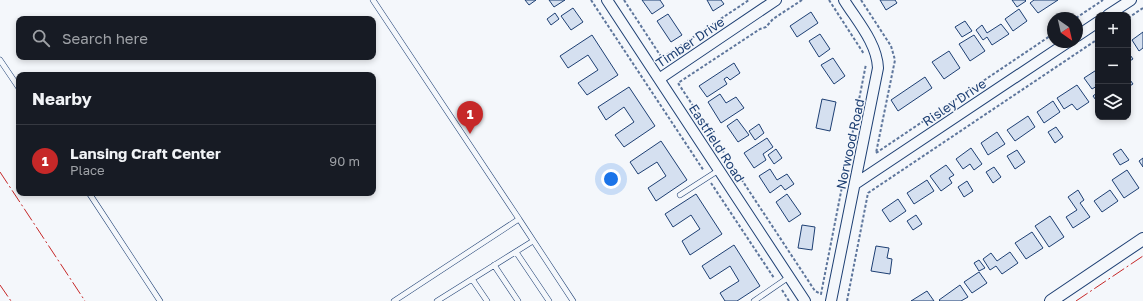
<!DOCTYPE html>
<meta charset="utf-8">
<style>
body{margin:0;font-family:"Golos Text",sans-serif;background:#242831;color:#f1f3f6}
.controls{position:absolute;right:12px;top:12px;display:grid;overflow:hidden;border-radius:8px;box-shadow:0 2px 6px #0003}
.controls button{width:36px;height:36px;display:grid;place-items:center;padding:0;border:0;border-bottom:1px solid #363941;background:#171b24;color:#f1f3f6;font:20px sans-serif}
.compass{position:absolute;left:1047px;top:12px;width:36px;height:36px;border-radius:50%;background:#171b24;box-shadow:0 2px 6px #0003;rotate:146deg}
.you{position:absolute;left:611px;top:179px;width:14px;height:14px;margin:-10px;border:3px solid #fff;border-radius:50%;background:#1a73e8;box-shadow:0 0 0 6px #1a73e833}
.badge{display:grid;place-items:center;width:26px;height:26px;border-radius:50%;background:#c62828;color:#fff;font-size:13px;font-weight:700}
.pin{position:absolute;translate:-50% -33px;filter:drop-shadow(0 1px 2px #0008)}
.pin::after{content:'';position:absolute;top:21px;width:14px;height:12px;background:inherit;clip-path:polygon(0 0,100% 0,50% 100%)}
.list{margin:0;padding:0;list-style:none}
h2{display:flex;justify-content:space-between;align-items:center;height:52px;margin:0;padding:0 16px;font-size:17px}
h2 small{font-size:13px;font-weight:400;color:#9ea1a6}
.list li{display:grid;grid-template-columns:26px 1fr auto;gap:12px;align-items:center;box-sizing:border-box;height:72px;padding:0 16px;border-top:1px solid #363941}
.list b{display:block;font-size:15px;white-space:nowrap}
.list p{margin:0;font-size:13px;white-space:nowrap;color:#9ea1a6}
.list em{font-size:13px;font-style:normal;color:#9ea1a6}
.icon{flex:none;width:22px;height:22px;fill:none;stroke:currentColor;stroke-width:2;stroke-linecap:round;stroke-linejoin:round}
.map{position:relative;flex:none;width:1143px;height:301px;overflow:hidden}
.search{position:absolute;background:#171b24;box-shadow:0 2px 6px #0003;left:16px;top:16px;width:360px;height:44px;display:flex;align-items:center;gap:10px;box-sizing:border-box;padding:0 14px;border-radius:8px;color:#9ea1a6;font-size:15px}
.panel{position:absolute;background:#171b24;box-shadow:0 2px 6px #0003;left:16px;top:72px;width:360px;height:124px;border-radius:8px}
.map>svg:first-child{display:block}
.building{fill:#d5e0f0;stroke:#1d3f73}
.lines{fill:none;stroke-linecap:round;stroke-linejoin:round}
.service-casing{stroke:#1d3f73;stroke-width:6}
.minor-casing{stroke:#1d3f73;stroke-width:12}
.tertiary-casing{stroke:#1d3f73;stroke-width:14}
.path{stroke:#5e769c;stroke-width:2;stroke-dasharray:3 2;stroke-linecap:butt}
.service{stroke:#f4f7fb;stroke-width:5}
.minor{stroke:#f4f7fb;stroke-width:10}
.tertiary{stroke:#f4f7fb;stroke-width:12}
.power{stroke:#c62828;stroke-width:1;stroke-dasharray:14 3 2 3;stroke-linecap:butt}
.labels{text-anchor:middle;stroke-width:3;stroke-linejoin:round;paint-order:stroke}
.street-label{font-size:13px;fill:#1d3f73;stroke:#f4f7fb}
</style>
<div class="map">
<svg width="1143" height="301" viewBox="0 0 1143 301">
<rect width="100%" height="100%" fill="#f4f7fb"/>
<path class="building" d="M525,0H536L529,5Z
M549,0H565L554,7Z
M642,0H660L664,6L652,14Z
M707,0H721L724,4L713,11Z
M880,0H895L897,3L886,10Z
M1012,0H1025L1026,1L1017,7Z
M1034,0H1058L1038,13L1030,3Z
M573,8L583,22L571,30L561,16Z
M1019,9L1027,21L1013,31L1005,19Z
M811,12L818,23L797,37L790,26Z
M555,13L559,19L551,25L547,19Z
M668,14L682,35L671,42L657,21Z
M965,21L972,31L962,37L955,27Z
M1001,24L1009,34L992,45L987,37L983,40L976,30L982,25L987,33Z
M1143,32V48L1139,51L1132,40Z
M820,34L830,49L819,57L809,41Z
M592,35L618,75L587,95L578,83L598,70L588,55L568,68L560,56Z
M974,35L985,51L970,61L959,44Z
M949,51L960,68L944,79L932,62Z
M1128,52L1133,59L1128,62Z
M833,58L845,76L834,84L821,65Z
M734,63L740,73L730,80L727,77L724,79L727,84L707,97L699,86Z
M1098,69V88L1097,86L1092,89L1084,78Z
M925,77L932,88L898,111L891,100Z
M1128,77L1133,84L1128,87Z
M1077,85L1089,102L1077,110L1072,104L1064,109L1057,98Z
M629,87L655,126L624,147L615,135L634,122L624,107L606,120L598,107Z
M1098,92V103L1093,96Z
M720,94L726,103L736,97L744,108L721,123L708,102Z
M822,99L836,102L830,131L816,128Z
M1053,101L1060,112L1044,123L1037,112Z
M1028,116L1035,127L1015,141L1007,130Z
M737,119L749,135L738,142L727,126Z
M759,124L764,133L755,140L749,131Z
M1056,127L1063,137L1055,143L1048,132Z
M997,132L1005,144L988,155L981,143Z
M767,138L773,147L763,154L766,160L754,168L744,153Z
M661,141L687,180L656,201L648,188L666,176L657,162L638,174L630,162Z
M971,148L982,164L974,170L970,164L963,169L956,159Z
M776,149L782,158L774,164L768,155Z
M1121,149L1129,160L1120,165L1113,154Z
M1017,150L1025,162L1015,169L1007,156Z
M1143,158V167L1139,161Z
M946,165L954,175L949,178L952,183L941,191L930,176Z
M994,167L1001,177L993,183L986,172Z
M770,169L777,180L787,174L794,184L785,190L781,185L770,193L759,176Z
M1127,170L1139,188L1124,198L1112,180Z
M927,180L934,191L914,204L907,193Z
M967,181L973,191L964,197L958,187Z
M1078,190L1084,200L1080,203L1090,217L1073,228L1066,217L1077,210L1068,197Z
M1110,190L1118,201L1102,212L1094,201Z
M696,194L722,234L690,255L682,241L700,229L691,215L673,227L665,214Z
M787,194L801,214L789,222L776,202Z
M898,199L906,211L890,222L882,210Z
M916,215L922,224L913,230L907,221Z
M1050,216L1064,237L1049,247L1035,226Z
M802,225L815,227L812,250L798,248Z
M1032,232L1043,248L1026,259L1015,243Z
M734,245L760,286L737,301H725L720,293L739,281L730,266L710,279L702,266Z
M876,246L889,248L887,258L892,259L890,274L871,271Z
M1010,252L1018,263L1002,274L996,266L990,270L983,259L991,253L997,261Z
M979,260L985,268L979,271L974,263Z
M979,272L987,283L972,293L964,282Z
M960,285L968,297L961,301H940L939,300Z
M927,291L934,301H911Z"/>
<g class="lines">
<g class="service-casing">
<path id="service" d="M373,0L519,219L394,301
M0,60L19,88
M89,193L160,301
M680,195L719,170
M519,219L573,301
M516,252L549,301
M494,265L518,301
M472,279L487,301
M437,301L533,241
M754,301L789,277"/>
</g>
<g class="minor-casing">
<path id="minor" d="M607,0L805,301
M1108,15L1131,0
M1077,36L1098,22
M659,79L776,0
M855,184L1068,42
M831,301L878,68C877,43 857,21 844,0"/>
</g>
<g class="tertiary-casing">
<path id="tertiary" d="M1051,301L1143,239"/>
</g>
<path class="path" d="M591,0L704,171
M624,0L662,58L749,0
M802,0L773,19L766,27L760,29L678,83L815,291L821,294L866,64
M829,0L864,54
M861,0L891,46L895,60L876,153
M1076,18L1103,0
M1128,18L1143,8
M876,153L1053,34
M711,183L774,278
M782,290L789,301
M847,301L868,193L1098,39"/>
<use href="#service" class="service"/>
<use href="#minor" class="minor"/>
<use href="#tertiary" class="tertiary"/>
<path class="power" d="M0,172L85,301
M0,285L11,301
M1076,301L1143,256"/>
</g>
<g class="labels">
<g class="street-label">
<text transform="translate(690 42) rotate(-34)" y="5">Timber Drive</text>
<text transform="translate(954 102) rotate(-34)" y="5">Risley Drive</text>
<text transform="translate(717 143) rotate(57)" y="5">Eastfield Road</text>
<text transform="translate(850 144) rotate(-78)" y="5">Norwood Road</text>
</g>
</g>
</svg>
<div class="controls">
<button>+</button>
<button>−</button>
<button><svg class="icon" aria-label="layers" viewBox="0 0 24 24"><path d="M12 4l9 5-9 5-9-5zM3 14l9 5 9-5"/></svg></button>
</div>
<svg class="compass" viewBox="-18 -18 36 36"><path d="M0-13l5 13h-10z" fill="#e53935"/><path d="M0 13l5-13h-10z" fill="#9ea1a6"/></svg>
<div class="you"></div>
<div class="pin badge" style="left:470px;top:134px">1</div>
<div class="search"><svg class="icon" aria-label="search" viewBox="0 0 24 24"><circle cx="10" cy="10" r="6"/><path d="M15 15l6 6"/></svg>Search here</div>
<section class="panel">
<h2>Nearby<small></small></h2>
<ul class="list">
<li><span class="badge">1</span><div><b>Lansing Craft Center</b><p>Place</p></div><em>90 m</em></li>
</ul>
</section>
</div>
